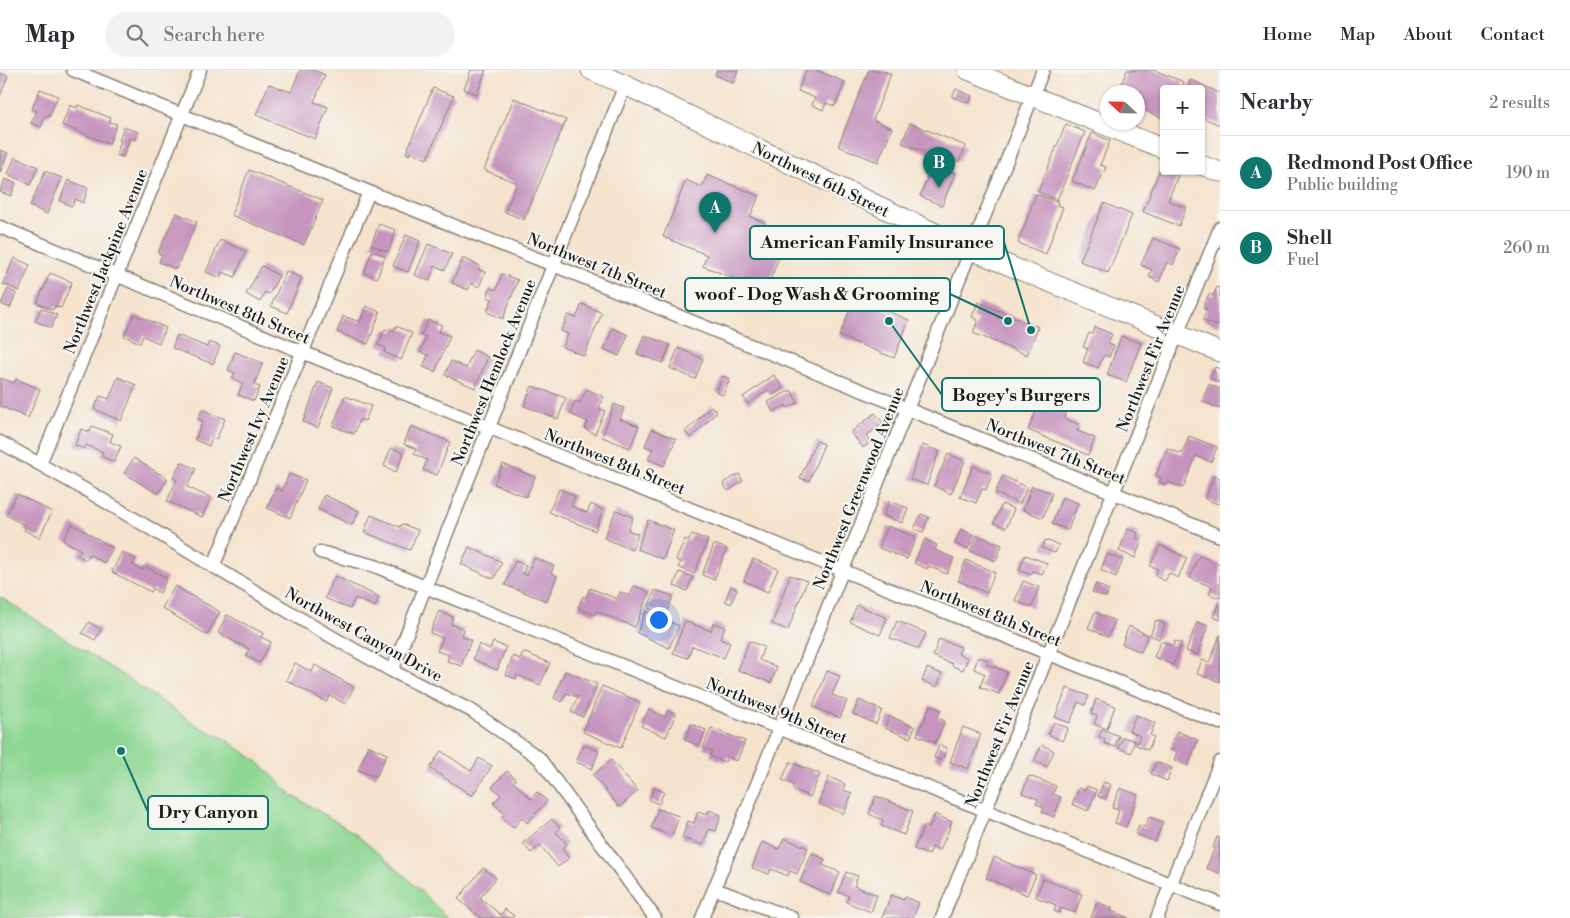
<!DOCTYPE html>
<meta charset="utf-8">
<style>
body{margin:0;font-family:"Libre Bodoni",serif;background:#f2f2f3;color:#2b2b33}
.controls{position:absolute;right:15px;top:15px;display:grid;overflow:hidden;border-radius:5px;box-shadow:0 1px 4px #0004}
.controls button{width:45px;height:45px;display:grid;place-items:center;padding:0;border:0;border-bottom:1px solid #e1e1e2;background:#fff;color:#2b2b33;font:25px sans-serif}
.compass{position:absolute;left:1100px;top:15px;width:45px;height:45px;border-radius:50%;background:#fff;box-shadow:0 1px 4px #0004;rotate:292deg}
.you{position:absolute;left:658px;top:549px;width:18px;height:18px;margin:-12px;border:4px solid #fff;border-radius:50%;background:#1a73e8;box-shadow:0 0 0 8px #1a73e833}
.badge{display:grid;place-items:center;width:32px;height:32px;border-radius:50%;background:#0f766e;color:#fff;font-size:16px;font-weight:700}
.pin{position:absolute;translate:-50% -41px;filter:drop-shadow(0 1px 2px #0008)}
.pin::after{content:'';position:absolute;top:26px;width:18px;height:15px;background:inherit;clip-path:polygon(0 0,100% 0,50% 100%)}
.list{margin:0;padding:0;list-style:none}
h2{display:flex;justify-content:space-between;align-items:center;height:65px;margin:0;padding:0 20px;font-size:21px}
h2 small{font-size:16px;font-weight:400;color:#7c7c81}
.list li{display:grid;grid-template-columns:32px 1fr auto;gap:15px;align-items:center;box-sizing:border-box;height:75px;padding:0 20px;border-top:1px solid #e1e1e2}
.list b{display:block;font-size:19px;white-space:nowrap}
.list p{margin:0;font-size:16px;white-space:nowrap;color:#7c7c81}
.list em{font-size:16px;font-style:normal;color:#7c7c81}
.icon{flex:none;width:28px;height:28px;fill:none;stroke:currentColor;stroke-width:2;stroke-linecap:round;stroke-linejoin:round}
.map{position:relative;flex:none;width:1220px;height:848px;overflow:hidden}
header{display:flex;align-items:center;gap:30px;box-sizing:border-box;height:70px;padding:0 25px;background:#fff;border-bottom:1px solid #e1e1e2}
header strong{font-size:24px}
nav{display:flex;gap:28px;margin-inline-start:auto;font-size:18px}
.search{width:350px;height:45px;background:#f2f2f3;display:flex;align-items:center;gap:12px;box-sizing:border-box;padding:0 18px;border-radius:28px;color:#7c7c81;font-size:19px}
main{display:flex}
aside{flex:1;background:#fff}
.map>svg:first-child{display:block}
.green{fill:#8ed793;stroke:#557a58}
.building{fill:#c694be}
.lines{fill:none;stroke-linecap:round;stroke-linejoin:round}
.street-casing{stroke:#888075;stroke-width:15}
.primary-casing{stroke:#888075;stroke-width:21}
.street{stroke:#fff;stroke-width:12}
.primary{stroke:#fff;stroke-width:19}
.labels{text-anchor:middle;stroke-width:4;stroke-linejoin:round;paint-order:stroke}
.street-label{font-size:16px;fill:#1c1c1c;stroke:#f6f6f2}
.leader{fill:none;stroke:#0f766e;stroke-width:2}
.callout-dot{fill:#0f766e;stroke:#f6f6f2;stroke-width:2}
.callout{fill:#f6f6f2;stroke:#0f766e;stroke-width:2}
.callout-label{font-size:18px;text-anchor:middle;font-weight:bold;fill:#1c1c1c}
</style>
<header>
<strong>Map</strong>
<div class="search"><svg class="icon" aria-label="search" viewBox="0 0 24 24"><circle cx="10" cy="10" r="6"/><path d="M15 15l6 6"/></svg>Search here</div>
<nav><a>Home</a><a>Map</a><a>About</a><a>Contact</a></nav>
</header>
<main>
<div class="map">
<svg width="1220" height="848" viewBox="0 0 1220 848">
<rect width="100%" height="100%" fill="#f6f6f2"/>
<filter id="ink" filterUnits="userSpaceOnUse"><feTurbulence type="fractalNoise" baseFrequency=".02" numOctaves="2"/><feDisplacementMap in="SourceGraphic" scale="10" xChannelSelector="R" yChannelSelector="G"/><feConvolveMatrix kernelMatrix="1 2 1 2 8 2 1 2 1" color-interpolation-filters="sRGB"/></filter>
<filter id="wash" filterUnits="userSpaceOnUse"><feTurbulence type="fractalNoise" baseFrequency=".0096" numOctaves="4" result="noise"/><feDisplacementMap in="SourceGraphic" scale="20" xChannelSelector="R" yChannelSelector="G"/><feGaussianBlur stdDeviation="1.12" result="paint"/><feColorMatrix in="noise" values="0 0 0 0 0 0 0 0 0 0 0 0 0 0 0 0 0 1.4 0 .05"/><feComposite in="paint" operator="in"/></filter>
<g filter="url(#wash)">
<rect width="100%" height="100%" fill="#f5e3ce"/>
<path class="green" d="M0,527L133,612L198,656L225,669L258,692L292,725L353,762L405,806L448,848H0Z"/>
<g id="blocks">
<path class="building" d="M300,0H314L325,5L314,32L328,37L315,69L256,45L269,14L291,22Z
M471,0H486L477,24L464,19Z
M717,0H738L733,13L715,5Z
M806,0H816L845,12L835,36L826,33L823,40L812,35L815,28L798,21Z
M869,0H880L891,4L873,50L892,58L878,92L838,76Z
M1127,0H1154L1184,12L1181,19H1164V49L1138,38V22H1118Z
M0,3L8,6L0,26Z
M1191,10L1220,23V55L1201,47V19H1187Z
M433,18L454,26L427,89L410,82L409,85L406,83Z
M40,19L58,26L49,47L46,45L41,57L31,53L37,41L32,39Z
M956,19L972,26L969,33L952,27Z
M514,28L566,50L524,150L505,142L517,113L484,100Z
M70,35L77,38L78,35L111,48L109,52L117,54L109,74L62,55Z
M910,53L966,76L959,92L941,85L940,88L902,73Z
M1066,54L1085,62L1057,130L1038,122Z
M124,57L138,62L135,70L130,68L123,87L116,85L121,71L119,70Z
M1092,63L1110,71L1100,95L1106,97L1095,121L1072,111Z
M0,80L8,83L0,102Z
M15,87L38,97L30,115L8,104Z
M933,94L955,103L942,136L920,126Z
M1160,99L1164,101L1178,105L1168,131L1186,138L1179,156L1143,142Z
M249,100L323,130L304,175L231,145Z
M45,101L62,108L47,144L30,136Z
M707,105L759,126L750,147L766,153L762,161L771,165L767,176L781,182L766,221L703,196L707,185L663,167L686,110L702,117Z
M5,109L16,113L11,126L0,122Z
M68,110L88,118L83,133L75,129L72,136L60,131Z
M1036,124L1058,132L1057,135L1063,137L1046,184L1018,173Z
M1104,133L1132,145L1108,203L1080,191Z
M176,143L197,152L176,199L159,192L162,185L158,183Z
M379,154L396,160L388,182L371,175Z
M406,165L420,171L408,202L393,196Z
M1153,168L1180,179L1173,195L1167,192L1159,212L1149,207L1152,200L1141,195Z
M220,170L246,181L235,207L222,202L220,208L206,202Z
M428,174L452,184L445,200L435,196L429,211L415,205Z
M372,181L385,186L377,208L364,203Z
M14,188L30,195L19,221L3,214Z
M463,188L480,196L478,199L485,202L479,217L471,213L468,220L452,213Z
M262,196L279,206L269,224L265,222L260,232L246,224Z
M286,201L302,208L287,243L271,236Z
M50,203L72,212L61,238L55,236L53,240L37,233Z
M502,204L518,210L503,249L487,242L492,229L487,227L490,218L496,220Z
M1217,217L1220,218V253L1217,256L1203,250L1207,239L1203,238L1209,224L1213,226Z
M8,219L16,223L10,238L1,234Z
M855,228L909,250L894,288L839,266Z
M978,232L1038,257L1027,285L973,263L978,250L972,247Z
M582,234L602,243L584,286L563,277L568,264L561,261L568,245L576,248Z
M366,236L380,242L368,274L337,262L343,246L360,252Z
M41,238L57,245L51,258L35,251Z
M134,244L166,258L159,273L143,266L140,273L124,266Z
M428,250L442,255L439,262L450,266L435,302L423,297L428,285L420,282L426,267L421,266Z
M396,256L412,263L401,290L384,282L386,278L378,275L385,259L393,262Z
M1095,257L1112,264L1108,273L1114,276L1109,287L1104,285L1098,298L1083,292L1088,279L1083,277L1089,263L1092,264Z
M613,258L628,265L619,286L604,279Z
M177,265L207,277L209,272L220,276L213,294L172,278Z
M644,265L670,275L663,293L637,284Z
M1121,266L1141,273L1126,312L1107,305Z
M678,278L703,289L695,309L670,298Z
M474,280L488,287L475,318L445,305L451,291L466,298Z
M235,282L263,293L254,315L260,317L254,331L238,325L243,313L232,308L235,303L228,300Z
M1215,297L1220,299V313L1210,309Z
M774,305L783,318L772,325L768,320L748,334L743,327Z
M723,306L730,309L723,325L716,322Z
M118,307L136,315L121,351L94,339L100,326L109,329Z
M0,308L14,313L16,309L40,319L28,348L0,336Z
M318,312L333,318L318,358L303,352Z
M1209,314L1220,319V339L1202,331Z
M532,316L566,328L558,349L524,336Z
M587,319L604,327L599,338L605,341L595,364L585,359L588,352L570,344L575,331L580,333Z
M791,320L798,333L787,338L786,335L773,342L768,332Z
M1048,321L1071,330L1064,348L1080,355L1077,361L1095,368L1088,385L1028,360L1042,328L1045,329Z
M345,326L371,336L365,351L360,349L354,364L333,356Z
M614,334L624,338L620,349L639,356L630,378L602,367Z
M711,336L717,342L691,368L685,362Z
M202,339L225,349L216,370L212,368L209,376L195,370L203,351L198,349Z
M875,343L883,353L866,366L871,372L863,378L851,362Z
M92,356L113,364L110,372L121,376L114,392L101,386L103,382L86,375L84,379L75,375L81,359L90,362Z
M411,356L450,372L437,405L423,400L427,390L414,384L416,379L404,374Z
M652,359L676,369L664,396L648,389L653,379L645,376Z
M1189,366L1217,377L1211,392L1196,386L1183,418L1169,412L1167,415L1159,412L1161,408L1156,405L1167,378L1182,384Z
M816,371L824,374L809,411L800,408Z
M922,375L939,381L927,415L910,409Z
M391,378L404,383L396,402L384,396Z
M948,384L965,391L951,424L934,416Z
M134,388L168,409L158,424L124,403Z
M181,392L196,399L187,417L211,428L202,447L167,431L177,410L173,408Z
M503,394L535,407L526,427L494,414Z
M973,396L992,404L986,420L982,419L976,433L960,427Z
M289,404L306,410L290,448L267,438L276,418L282,421Z
M739,404L743,411L728,421L723,413Z
M1003,406L1027,417L1020,434L995,423Z
M1214,406L1220,408V428L1218,434L1205,429Z
M1032,416L1052,423L1043,448L1023,440Z
M559,419L575,426L571,436L587,443L591,434L603,440L595,461L549,442Z
M17,424L52,442L39,468L24,460L26,456L6,445Z
M324,425L359,441L352,455L318,439Z
M1062,427L1078,433L1068,460L1052,454Z
M889,431L908,438L902,453L884,446Z
M1002,434L1014,439L1006,458L994,453Z
M616,440L633,447L628,460L638,464L632,480L604,468Z
M921,444L929,447L923,462L914,459Z
M371,445L400,457L402,454L418,460L410,480L364,462Z
M648,450L674,460L663,489L637,479Z
M72,454L113,478L104,493L89,484L86,490L77,485L81,480L63,470Z
M888,456L916,467L907,489L879,478Z
M961,459L974,465L968,479L955,474Z
M1128,459L1138,463L1136,468L1142,470L1135,488L1119,481Z
M692,464L708,470L694,504L678,497L681,492L676,490L685,469L689,471Z
M977,465L1002,475L996,491L970,481Z
M925,469L937,475L935,480L954,488L947,504L928,496L927,499L914,493Z
M1045,470L1059,475L1055,483L1042,478Z
M714,474L727,479L714,510L702,505Z
M1160,475L1187,488L1178,508L1169,503L1165,511L1155,506L1158,499L1150,496Z
M469,477L502,492L494,509L461,494Z
M122,482L136,489L133,495L142,500L144,496L167,508L160,523L153,519L151,522L112,502Z
M1107,484L1123,490L1116,507L1101,500Z
M1025,485L1047,493L1042,504L1033,501L1031,505L1019,500Z
M1199,486L1220,494V528L1209,524L1212,517L1190,508Z
M534,488L554,496L551,503L557,506L547,531L505,515L515,491L526,495L523,504L527,505Z
M753,489L778,499L768,522L744,511Z
M966,490L995,502L987,523L958,511Z
M679,502L693,507L687,521L674,516Z
M790,505L807,511L788,560L772,554Z
M335,506L379,527L375,537L355,528L350,539L325,528Z
M1023,511L1039,517L1032,537L1015,531Z
M1096,514L1109,520L1106,527L1092,522Z
M175,516L220,542L207,565L162,538Z
M634,516L649,522L635,557L596,541L595,545L578,538L583,526L586,528L590,518L617,529L620,522L630,526Z
M731,516L737,519L731,534L725,531Z
M655,520L673,526L666,545L648,538Z
M1218,534L1220,535V550L1213,547Z
M857,535L887,548L880,565L850,552Z
M439,541L453,547L451,554L464,559L462,566L471,570L461,596L447,591L449,585L437,581L443,568L430,563Z
M646,541L679,556L669,578L637,563Z
M1095,542L1115,551L1108,567L1088,558Z
M227,545L263,563L261,567L271,572L260,593L246,586L249,579L218,563Z
M1156,550L1165,554L1159,569L1150,565Z
M685,551L711,561L713,553L725,557L720,569L730,573L724,588L692,576L688,588L673,583Z
M897,551L926,563L919,579L890,568Z
M89,552L101,560L95,570L82,563Z
M1197,552L1208,556L1197,585L1186,581Z
M1129,556L1148,565L1141,582L1122,574Z
M1220,565V612L1197,604L1202,590L1209,593Z
M939,569L961,577L958,584L968,588L963,600L952,596L953,594L933,586Z
M749,571L764,577L759,590L777,597L771,613L738,600Z
M1161,571L1173,576L1175,571L1182,573L1173,595L1154,587Z
M493,572L506,577L497,600L473,589L479,574L490,579Z
M523,582L550,593L540,615L517,605L516,609L506,605L513,586L520,589Z
M978,587L988,590L986,594L1007,602L999,624L980,617L985,604L974,599Z
M295,593L312,602L315,595L354,617L345,634L330,625L326,632L286,610Z
M927,598L942,604L937,617L922,611Z
M565,601L597,614L583,647L571,642L578,627L566,623L562,632L554,628Z
M827,601L840,606L832,625L847,631L840,648L813,637Z
M602,616L640,632L621,678L583,662Z
M1067,618L1089,626L1085,635L1078,632L1070,653L1055,647Z
M1096,629L1115,636L1107,659L1094,654L1097,646L1091,644Z
M859,630L882,640L876,654L853,644Z
M930,635L941,640L937,648L945,651L935,673L917,665Z
M649,639L665,647L668,640L676,644L666,667L641,656Z
M1136,645L1155,653L1150,665L1154,667L1148,680L1136,675L1140,666L1129,661Z
M889,646L915,657L910,668L885,658Z
M1054,652L1068,658L1062,671L1048,664Z
M691,654L706,660L700,676L685,670Z
M963,657L981,664L968,699L950,692Z
M711,658L745,671L737,691L727,687L725,692L710,686L712,681L703,678Z
M1102,659L1119,666L1115,677L1104,673L1105,669L1099,667Z
M1177,661L1198,670L1188,696L1174,690L1177,682L1170,679Z
M1123,667L1135,671L1131,683L1118,678Z
M584,675L599,681L592,699L576,692Z
M939,675L947,678L942,691L934,688Z
M1042,675L1054,681L1047,697L1034,691Z
M369,676L387,684L376,707L358,700Z
M441,681L471,701L479,688L492,696L472,726L430,698Z
M611,690L638,721L619,737L593,705Z
M790,692L820,704L810,727L792,719L794,715L782,710Z
M1156,692L1172,698L1167,711L1151,704Z
M507,701L516,709L513,712L531,729L537,722L547,731L527,753L522,748L513,758L501,747L505,744L493,733L501,725L492,717Z
M1029,706L1056,716L1053,724L1061,727L1054,747L1042,742L1044,737L1036,734L1038,729L1022,723Z
M829,707L845,714L843,720L852,723L844,744L818,734Z
M1104,712L1111,715L1105,729L1098,726Z
M1087,716L1097,720L1088,741L1072,734L1079,718L1085,720Z
M654,718L664,722L659,734L649,730Z
M1120,718L1138,725L1126,757L1115,753L1119,740L1112,738Z
M876,726L913,741L904,765L881,756L883,750L869,744Z
M658,739L679,746L672,766L651,758Z
M709,740L721,745L716,761L709,759L703,775L682,768L688,751L694,753L698,742L707,745Z
M935,744L952,752L940,780L932,777L929,785L914,779L924,756L929,758Z
M1149,747L1163,752L1155,772L1136,764L1139,755L1145,757Z
M552,749L560,758L556,762L567,774L562,779L569,788L558,797L540,775L531,783L523,773Z
M1217,767L1220,768L1219,803L1206,798L1215,778L1213,777Z
M784,768L808,778L797,804L790,801L788,806L771,799L769,804L752,798L762,772L779,779Z
M812,783L825,789L822,795L840,802L831,825L800,812Z
M994,787L1036,805L1027,825L986,808Z
M483,798L496,808L480,828L501,845L505,839L514,846L512,848H481L458,829Z
M846,802L858,806L854,816L877,825L871,842L846,832L849,826L838,822Z
M1043,809L1082,824L1075,843L1061,838L1059,843L1054,841L1056,835L1036,827Z
M891,825L904,830L905,827L919,833L913,848H882Z
M1097,832L1112,838L1111,841L1129,848H1091Z"/>
</g>
</g>
<g filter="url(#ink)">
<use href="#blocks" fill-opacity="0" stroke="#888075" stroke-width="1"/>
<g class="lines">
<g class="street-casing">
<path id="street" d="M73,0L369,122L553,195L1220,466
M0,157L302,282L1220,653
M0,372L91,423L311,555L392,601L472,641L539,688L655,848
M40,394L200,0
M320,482L375,496L425,517L1220,834
M213,497L369,122
M392,601L625,15
M715,819L792,848
M702,848L747,739L1043,0
M942,848L1220,158
M1157,848L1220,692"/>
</g>
<g class="primary-casing">
<path id="primary" d="M591,0L625,15L971,180L1220,282
M968,0L1164,79
M1201,95L1220,102"/>
</g>
<use href="#street" class="street"/>
<use href="#primary" class="primary"/>
</g>
</g>
<g class="labels">
<g class="street-label">
<text transform="translate(821 109) rotate(26)" y="6">Northwest 6th Street</text>
<text transform="translate(105 191) rotate(-68)" y="6">Northwest Jackpine Avenue</text>
<text transform="translate(597 195) rotate(22)" y="6">Northwest 7th Street</text>
<text transform="translate(240 239) rotate(23)" y="6">Northwest 8th Street</text>
<text transform="translate(1150 288) rotate(-68)" y="6">Northwest Fir Avenue</text>
<text transform="translate(493 302) rotate(-68)" y="6">Northwest Hemlock Avenue</text>
<text transform="translate(253 359) rotate(-67)" y="6">Northwest Ivy Avenue</text>
<text transform="translate(1056 381) rotate(22)" y="6">Northwest 7th Street</text>
<text transform="translate(615 391) rotate(22)" y="6">Northwest 8th Street</text>
<text transform="translate(858 418) rotate(-68)" y="6">Northwest Greenwood Avenue</text>
<text transform="translate(991 543) rotate(22)" y="6">Northwest 8th Street</text>
<text transform="translate(364 564) rotate(29)" y="6">Northwest Canyon Drive</text>
<text transform="translate(777 640) rotate(22)" y="6">Northwest 9th Street</text>
<text transform="translate(999 664) rotate(-68)" y="6">Northwest Fir Avenue</text>
</g>
</g>
<path class="leader" d="M1031 260L1004 172M1008 251L950 224M889 251L942 325M121 681L148 742"/>
<g class="callout-dot">
<circle cx="1031" cy="260" r="5"/>
<circle cx="1008" cy="251" r="5"/>
<circle cx="889" cy="251" r="5"/>
<circle cx="121" cy="681" r="5"/>
</g>
<g class="callout">
<rect x="750" y="156" width="254" height="33" rx="5"/>
<rect x="685" y="208" width="265" height="33" rx="5"/>
<rect x="942" y="308" width="158" height="33" rx="5"/>
<rect x="148" y="726" width="120" height="33" rx="5"/>
</g>
<g class="callout-label">
<text x="877" y="178">American Family Insurance</text>
<text x="817" y="230">woof - Dog Wash &amp; Grooming</text>
<text x="1021" y="331">Bogey's Burgers</text>
<text x="208" y="748">Dry Canyon</text>
</g>
</svg>
<div class="controls">
<button>+</button>
<button>−</button>
</div>
<svg class="compass" viewBox="-18 -18 36 36"><path d="M0-13l5 13h-10z" fill="#e53935"/><path d="M0 13l5-13h-10z" fill="#7c7c81"/></svg>
<div class="you"></div>
<div class="pin badge" style="left:715px;top:163px">A</div>
<div class="pin badge" style="left:939px;top:118px">B</div>
</div>
<aside>
<h2>Nearby<small>2 results</small></h2>
<ul class="list">
<li><span class="badge">A</span><div><b>Redmond Post Office</b><p>Public building</p></div><em>190 m</em></li>
<li><span class="badge">B</span><div><b>Shell</b><p>Fuel</p></div><em>260 m</em></li>
</ul>
</aside>
</main>
